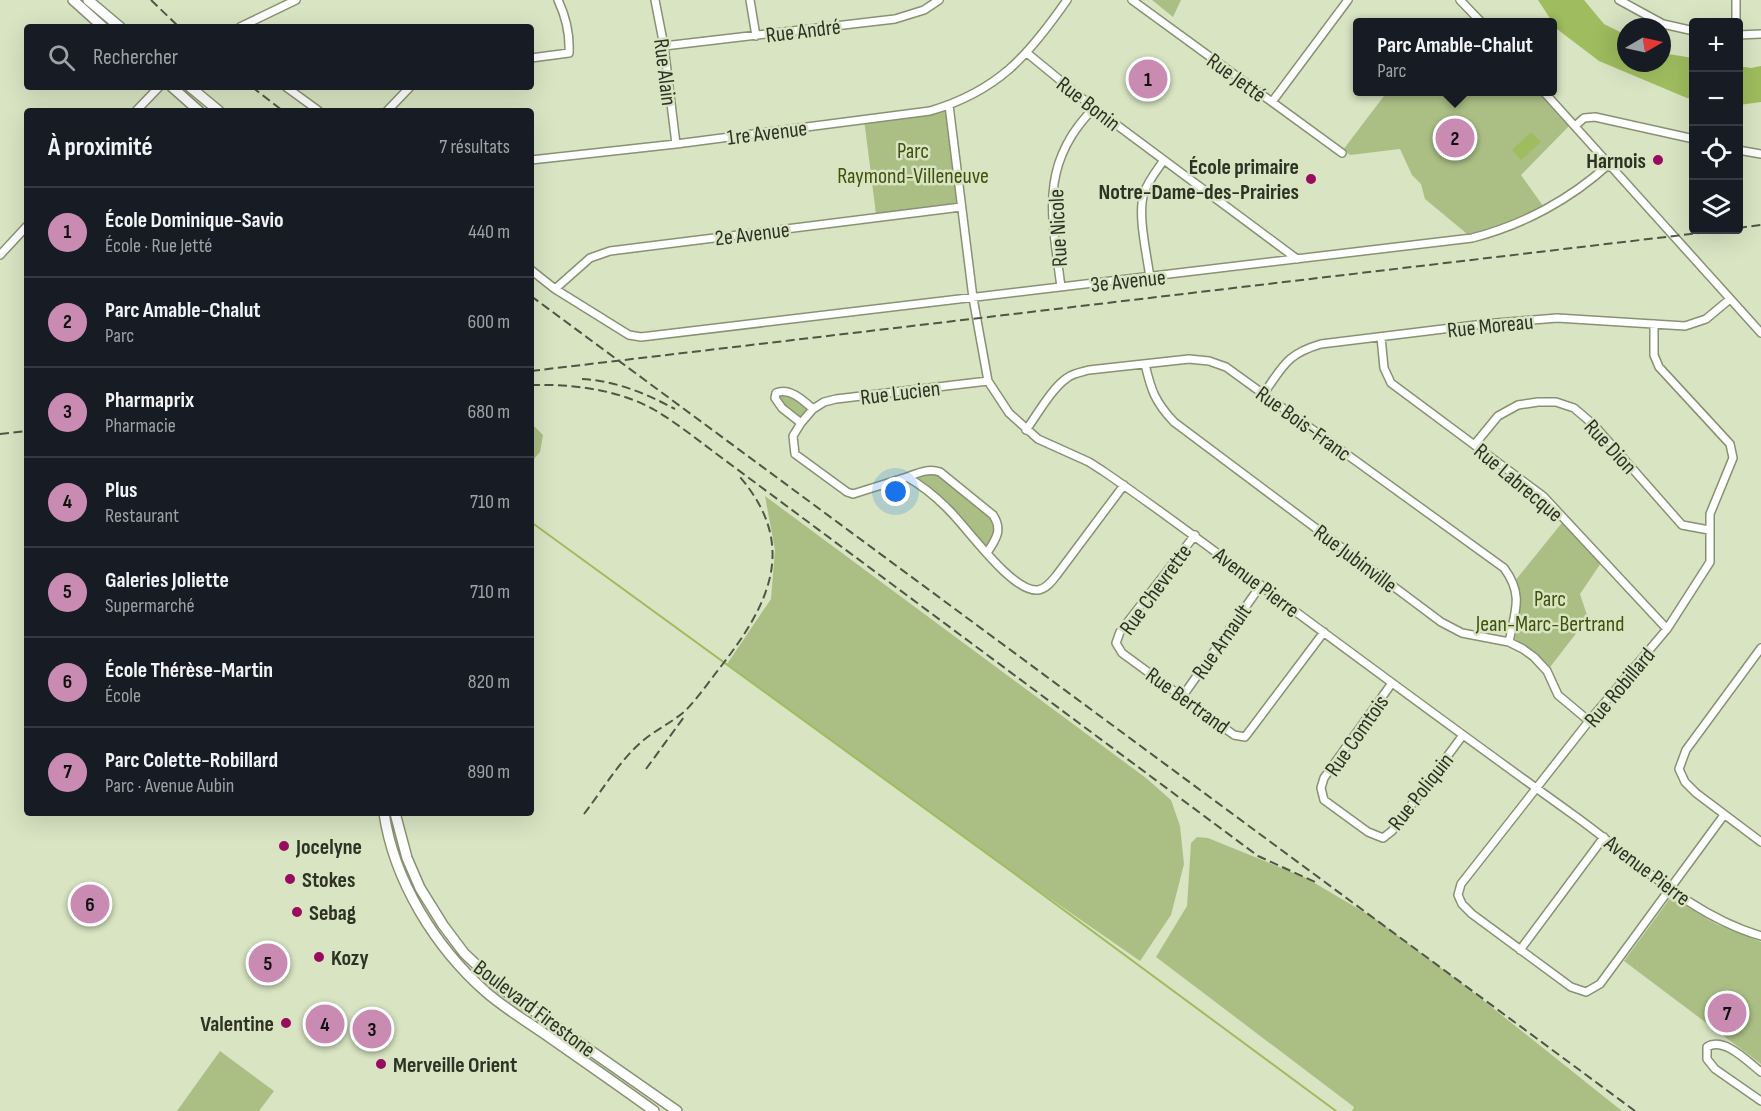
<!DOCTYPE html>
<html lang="fr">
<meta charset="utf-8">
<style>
body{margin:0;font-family:"Sofia Sans Condensed",sans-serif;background:#242831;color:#f1f3f6}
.controls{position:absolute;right:18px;top:18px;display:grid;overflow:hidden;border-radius:6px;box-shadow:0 6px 24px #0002}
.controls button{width:54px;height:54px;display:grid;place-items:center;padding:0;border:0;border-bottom:2px solid #363941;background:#171b24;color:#f1f3f6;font:30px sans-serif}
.compass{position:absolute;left:1617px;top:18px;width:54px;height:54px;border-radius:50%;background:#171b24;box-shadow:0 6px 24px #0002;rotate:81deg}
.you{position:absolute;left:896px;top:492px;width:21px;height:21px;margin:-15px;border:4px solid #fff;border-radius:50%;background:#1a73e8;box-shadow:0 0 0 9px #1a73e833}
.badge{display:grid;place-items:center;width:39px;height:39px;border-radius:50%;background:#c98bb2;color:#111;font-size:20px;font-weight:700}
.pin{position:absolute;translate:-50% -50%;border:3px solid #fff;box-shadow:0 2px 6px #0006}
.popup{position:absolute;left:1353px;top:18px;width:204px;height:78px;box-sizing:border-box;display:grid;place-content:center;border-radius:6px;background:#171b24;filter:drop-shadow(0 2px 4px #0005);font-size:20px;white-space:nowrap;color:#9ea1a6}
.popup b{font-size:22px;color:#f1f3f6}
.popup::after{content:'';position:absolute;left:50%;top:100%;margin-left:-12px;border:12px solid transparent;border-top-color:#171b24}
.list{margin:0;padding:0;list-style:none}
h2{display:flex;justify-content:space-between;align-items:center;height:78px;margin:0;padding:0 24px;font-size:26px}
h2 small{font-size:20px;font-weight:400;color:#9ea1a6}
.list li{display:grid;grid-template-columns:39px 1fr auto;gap:18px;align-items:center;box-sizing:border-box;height:90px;padding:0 24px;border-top:2px solid #363941}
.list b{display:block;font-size:22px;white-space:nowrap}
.list p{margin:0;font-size:20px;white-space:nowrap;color:#9ea1a6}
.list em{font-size:20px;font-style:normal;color:#9ea1a6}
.icon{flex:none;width:33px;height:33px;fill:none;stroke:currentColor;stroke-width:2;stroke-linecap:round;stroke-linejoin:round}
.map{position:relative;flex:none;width:1761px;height:1111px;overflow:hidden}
.search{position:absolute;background:#171b24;box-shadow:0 6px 24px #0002;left:24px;top:24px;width:510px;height:66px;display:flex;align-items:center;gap:15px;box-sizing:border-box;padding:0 21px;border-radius:6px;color:#9ea1a6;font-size:22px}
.panel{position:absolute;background:#171b24;box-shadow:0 6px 24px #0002;left:24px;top:108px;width:510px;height:708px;border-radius:6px}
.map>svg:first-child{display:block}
.green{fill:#abbf85}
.water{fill:#9fbc5e}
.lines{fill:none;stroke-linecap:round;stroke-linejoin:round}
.stream{stroke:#9fbc5e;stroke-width:2}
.minor-casing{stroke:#879273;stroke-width:10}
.major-casing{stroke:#879273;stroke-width:12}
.minor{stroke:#fff;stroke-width:7}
.major{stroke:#fff;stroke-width:9}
.rail{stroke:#505645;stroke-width:2;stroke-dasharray:9 4.5;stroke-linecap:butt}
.poi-dot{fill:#990b5e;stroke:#d8e4c2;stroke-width:2}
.labels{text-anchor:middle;stroke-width:5;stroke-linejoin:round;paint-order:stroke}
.street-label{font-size:22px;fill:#2e3225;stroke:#d8e4c2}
.park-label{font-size:22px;fill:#40520c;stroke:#d8e4c2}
.poi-label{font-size:22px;font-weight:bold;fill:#2e3225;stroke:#d8e4c2;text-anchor:start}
</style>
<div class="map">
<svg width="1761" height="1111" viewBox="0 0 1761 1111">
<rect width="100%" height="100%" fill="#d8e4c2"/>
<path class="green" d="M1152,0H1181L1173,17Z
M1387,92H1540L1569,126L1521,175L1546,210L1472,238L1425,199L1421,184L1412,175L1400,149L1350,155L1343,150Z
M949,105L961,207L877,222L864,119Z
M782,390L813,409L801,423L775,398Z
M531,423L543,435L540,452L531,462Z
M933,469L993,515L999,529L987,553L907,477Z
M765,496L1146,778L1171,800L1180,826L1184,864L1171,915L1140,961L999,863L727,664L771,599L775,550Z
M1565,519L1603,560L1580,594L1588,618L1547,671L1509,642L1517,602L1514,582Z
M1197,837L1208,838L1306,878L1374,918L1469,989L1622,1111H1352L1354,1107L1156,957L1187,906L1191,843Z
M1671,897L1716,924L1761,942V1064L1624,961Z
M220,1051L274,1091L259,1111H177Z"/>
<path class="water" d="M1538,0H1584L1604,24L1626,35V63H1662V53L1693,58V99L1687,98L1599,61L1557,29Z
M1738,66L1751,68L1761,66V102L1739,105Z
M1531,132L1541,142L1521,160L1512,150Z"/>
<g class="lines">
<path class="stream" d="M531,522L1015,874L1336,1111"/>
<g class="minor-casing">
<path id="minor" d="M655,0L664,46L676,144
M750,0L756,36
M1132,0L1342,153
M1460,0L1481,22
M1619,0L1663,24L1694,31
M1736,22V0
M240,27L296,0
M1738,35L1761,34
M664,46L895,19L924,10L939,0
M1027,53L1094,108L1297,259
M531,58L569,53C570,34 566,17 558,0
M286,87L319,111
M1544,92L1761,333
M1272,102L1348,0
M949,105L973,298L988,381L1009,413L1038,439L1089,462L1103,471C1157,508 1208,546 1261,586C1365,663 1470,741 1575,816C1635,859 1689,915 1761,936
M136,111L159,87
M387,111L410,87
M1575,126L1584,118L1595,117L1694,139
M1738,150L1761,154
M531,160L676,144L930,111C998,91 1028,56 1067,0
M0,255L27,226
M531,270L555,289L629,335L641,337L1472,238C1523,225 1571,199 1609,164
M1150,278C1147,254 1137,215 1144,193C1148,181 1157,170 1164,160
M1061,287C1052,217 1038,164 1094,108
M555,289L590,258L610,251L961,207
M1654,324V355L1659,367L1730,444L1733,458L1710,514V562L1667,629L1589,721L1461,884L1458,895L1462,904L1472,914L1571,987L1586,992L1600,984L1724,815
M1381,337L1384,368L1391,383L1543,496L1667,629
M1145,364C1151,390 1155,402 1174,422L1441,622L1462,633L1509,642L1523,649L1534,657L1547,671L1558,695L1589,721
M1264,393C1284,365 1287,354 1321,344L1484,324L1557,318L1685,326L1706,319L1730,299
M813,409L801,423L782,408L775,398L776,393C789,387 803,400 813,409L824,402L836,399L988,381
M801,423L793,436L795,454L847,492L853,494L907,477C921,485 935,496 947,508C966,526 1012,593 1038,590C1046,589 1052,581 1056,576L1124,485
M1026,430C1037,415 1052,388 1067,378C1073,373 1082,372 1089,370L1189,359L1209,361L1226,367L1504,568C1524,595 1515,611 1509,642
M1475,444L1498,416L1518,405L1538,402H1556L1574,408L1594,425L1682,525L1709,530
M907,477C918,473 928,468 940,472L993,515C1003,530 996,539 987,553
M1195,535L1120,632L1116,643L1122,653L1234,735L1245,737L1324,632
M1761,648L1686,750L1679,769L1685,782L1696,793L1761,842
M1392,683L1324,778L1321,788L1324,800L1368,832L1383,838L1392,831L1463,735
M1182,697L1261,585
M1520,950L1604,837
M1761,1072C1748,1062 1724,1036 1707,1047V1059L1715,1069L1761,1101"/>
</g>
<g class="major-casing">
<path id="major" d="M73,0L103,27
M88,0L120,27
M172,87L199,111
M190,87L219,111
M384,813C394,881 435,947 486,992C503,1007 523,1019 542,1032C579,1058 617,1084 654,1111
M395,813L407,858L420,888L443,925L464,953L501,988L677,1111"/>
</g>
<use href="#minor" class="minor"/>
<use href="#major" class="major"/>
<path class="rail" d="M151,0L179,27
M252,87L283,111
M1738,228L1761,225
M531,296L1635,1111
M531,371L1725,230
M582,379C616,381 645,393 675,409
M531,385C572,384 616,389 653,409C677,423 699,441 722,458L1258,856L1315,882
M0,434L27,431
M646,769L684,717
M584,814C601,792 617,765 637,746C651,732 670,724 685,711C699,697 710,680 722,665C770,603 798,545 740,477"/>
</g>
<g class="poi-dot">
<circle cx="1658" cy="160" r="6"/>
<circle cx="1311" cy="179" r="6"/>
<circle cx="284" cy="846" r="6"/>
<circle cx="290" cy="879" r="6"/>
<circle cx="297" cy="912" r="6"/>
<circle cx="319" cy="957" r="6"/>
<circle cx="286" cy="1023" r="6"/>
<circle cx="381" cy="1064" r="6"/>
</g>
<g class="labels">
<g class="street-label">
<text transform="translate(803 30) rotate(-7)" y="8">Rue André</text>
<text transform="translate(666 72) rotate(83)" y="8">Rue Alain</text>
<text transform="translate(1237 77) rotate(36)" y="8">Rue Jetté</text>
<text transform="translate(1089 103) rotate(38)" y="8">Rue Bonin</text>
<text transform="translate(767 132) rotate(-7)" y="8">1re Avenue</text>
<text transform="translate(1057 228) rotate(-93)" y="8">Rue Nicole</text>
<text transform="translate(752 233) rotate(-7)" y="8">2e Avenue</text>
<text transform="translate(1128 280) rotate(-6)" y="8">3e Avenue</text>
<text transform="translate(1490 325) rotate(-6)" y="8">Rue Moreau</text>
<text transform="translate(900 392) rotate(-7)" y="8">Rue Lucien</text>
<text transform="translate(1304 423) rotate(36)" y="8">Rue Bois-Franc</text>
<text transform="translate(1611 446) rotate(47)" y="8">Rue Dion</text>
<text transform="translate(1519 482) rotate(40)" y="8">Rue Labrecque</text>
<text transform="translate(1356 558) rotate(37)" y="8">Rue Jubinville</text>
<text transform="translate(1257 582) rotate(37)" y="8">Avenue Pierre</text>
<text transform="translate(1155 589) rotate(-54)" y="8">Rue Chevrette</text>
<text transform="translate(1221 641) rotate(-55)" y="8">Rue Arnault</text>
<text transform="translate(1619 687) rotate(-50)" y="8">Rue Robillard</text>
<text transform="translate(1188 700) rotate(36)" y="8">Rue Bertrand</text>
<text transform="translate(1356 735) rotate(-55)" y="8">Rue Comtois</text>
<text transform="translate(1420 791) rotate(-52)" y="8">Rue Poliquin</text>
<text transform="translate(1648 870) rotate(37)" y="8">Avenue Pierre</text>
<text transform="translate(535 1008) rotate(37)" y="8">Boulevard Firestone</text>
</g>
<g class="park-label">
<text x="913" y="158">Parc<tspan x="913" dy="25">Raymond-Villeneuve</tspan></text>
<text x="1550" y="606">Parc<tspan x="1550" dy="25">Jean-Marc-Bertrand</tspan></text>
</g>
<g class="poi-label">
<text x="1646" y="168" text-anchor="end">Harnois</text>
<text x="1299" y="174" text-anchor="end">École primaire<tspan x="1299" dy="25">Notre-Dame-des-Prairies</tspan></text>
<text x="296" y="854">Jocelyne</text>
<text x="302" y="887">Stokes</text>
<text x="309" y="920">Sebag</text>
<text x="331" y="965">Kozy</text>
<text x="274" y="1031" text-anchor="end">Valentine</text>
<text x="393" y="1072">Merveille Orient</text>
</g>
</g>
</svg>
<div class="controls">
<button>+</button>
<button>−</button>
<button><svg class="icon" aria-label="locate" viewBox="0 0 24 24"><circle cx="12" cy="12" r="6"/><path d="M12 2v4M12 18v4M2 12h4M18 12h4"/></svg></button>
<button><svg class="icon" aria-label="layers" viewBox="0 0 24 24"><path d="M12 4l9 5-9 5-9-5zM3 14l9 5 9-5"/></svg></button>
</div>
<svg class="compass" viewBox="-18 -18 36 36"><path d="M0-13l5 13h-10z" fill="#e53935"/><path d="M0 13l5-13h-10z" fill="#9ea1a6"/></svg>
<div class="you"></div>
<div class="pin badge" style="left:1148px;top:79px">1</div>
<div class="pin badge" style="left:1455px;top:138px">2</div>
<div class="popup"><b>Parc Amable-Chalut</b>Parc</div>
<div class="pin badge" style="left:372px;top:1029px">3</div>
<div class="pin badge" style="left:325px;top:1024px">4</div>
<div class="pin badge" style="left:268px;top:963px">5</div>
<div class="pin badge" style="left:90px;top:904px">6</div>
<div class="pin badge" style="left:1727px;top:1013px">7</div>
<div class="search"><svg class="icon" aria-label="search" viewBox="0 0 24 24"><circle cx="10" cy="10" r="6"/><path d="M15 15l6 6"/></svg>Rechercher</div>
<section class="panel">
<h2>À proximité<small>7 résultats</small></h2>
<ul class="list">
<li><span class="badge">1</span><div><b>École Dominique-Savio</b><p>École · Rue Jetté</p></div><em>440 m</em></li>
<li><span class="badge">2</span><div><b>Parc Amable-Chalut</b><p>Parc</p></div><em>600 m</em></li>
<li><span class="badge">3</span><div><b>Pharmaprix</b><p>Pharmacie</p></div><em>680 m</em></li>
<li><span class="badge">4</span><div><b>Plus</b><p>Restaurant</p></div><em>710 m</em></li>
<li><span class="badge">5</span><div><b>Galeries Joliette</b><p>Supermarché</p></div><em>710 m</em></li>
<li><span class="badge">6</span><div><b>École Thérèse-Martin</b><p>École</p></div><em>820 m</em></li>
<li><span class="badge">7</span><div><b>Parc Colette-Robillard</b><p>Parc · Avenue Aubin</p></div><em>890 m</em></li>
</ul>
</section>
</div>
